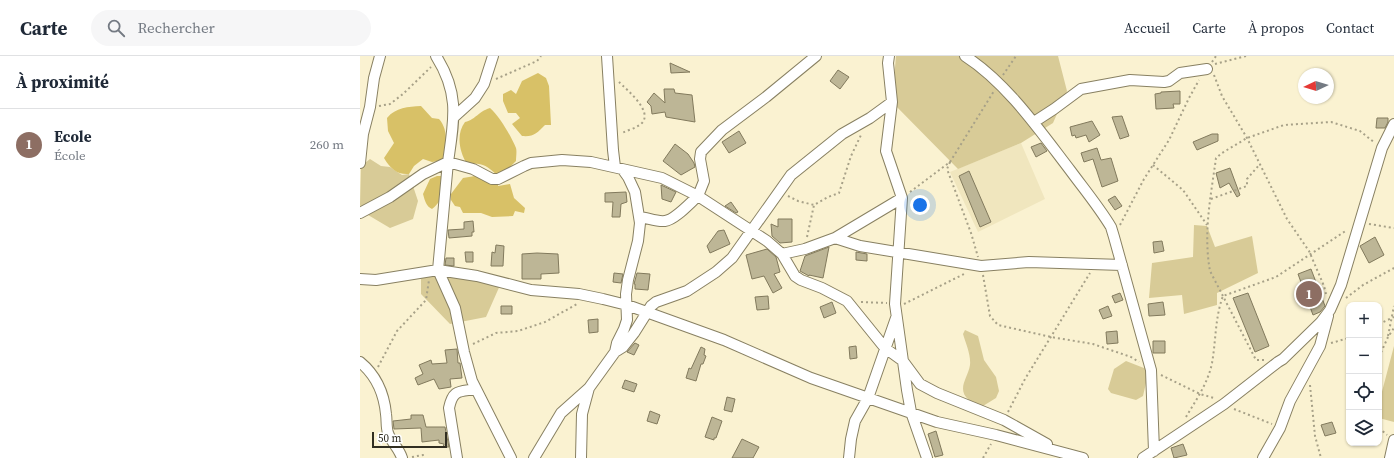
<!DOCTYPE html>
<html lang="fr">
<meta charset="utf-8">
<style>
body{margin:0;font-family:"Source Serif 4",serif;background:#f6f6f7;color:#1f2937}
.controls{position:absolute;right:12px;bottom:12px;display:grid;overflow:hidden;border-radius:8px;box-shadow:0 1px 3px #0004}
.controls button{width:36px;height:36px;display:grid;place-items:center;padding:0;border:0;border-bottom:1px solid #e0e1e3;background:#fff;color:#1f2937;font:20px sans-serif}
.compass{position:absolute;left:938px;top:12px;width:36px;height:36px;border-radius:50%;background:#fff;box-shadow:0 1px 3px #0004;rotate:266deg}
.scale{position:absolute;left:12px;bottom:10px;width:75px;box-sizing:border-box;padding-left:4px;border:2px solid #312e21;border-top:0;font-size:11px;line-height:14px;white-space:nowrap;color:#312e21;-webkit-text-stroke:3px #fff;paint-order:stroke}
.you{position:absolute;left:560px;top:149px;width:14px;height:14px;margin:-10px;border:3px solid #fff;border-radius:50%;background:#1a73e8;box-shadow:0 0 0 6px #1a73e833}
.badge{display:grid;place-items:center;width:26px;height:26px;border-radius:50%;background:#9456cc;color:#fff;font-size:13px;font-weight:700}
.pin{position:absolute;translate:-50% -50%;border:2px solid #fff;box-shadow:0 1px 4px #0006}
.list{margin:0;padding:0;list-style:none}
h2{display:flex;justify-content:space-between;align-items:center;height:52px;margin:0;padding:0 16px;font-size:17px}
h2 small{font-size:13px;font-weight:400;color:#747a83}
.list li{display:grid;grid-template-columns:26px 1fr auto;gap:12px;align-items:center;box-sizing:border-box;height:72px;padding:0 16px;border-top:1px solid #e0e1e3}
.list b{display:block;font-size:15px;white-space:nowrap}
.list p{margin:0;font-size:13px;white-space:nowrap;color:#747a83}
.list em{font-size:13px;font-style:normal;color:#747a83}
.icon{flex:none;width:22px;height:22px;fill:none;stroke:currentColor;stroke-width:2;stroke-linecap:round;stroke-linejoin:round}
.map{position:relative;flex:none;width:1034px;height:402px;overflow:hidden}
header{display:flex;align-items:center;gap:24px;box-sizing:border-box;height:56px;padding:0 20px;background:#fff;border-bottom:1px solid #e0e1e3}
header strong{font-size:19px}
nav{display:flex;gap:22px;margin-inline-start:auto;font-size:14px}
.search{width:280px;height:36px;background:#f6f6f7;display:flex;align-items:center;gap:10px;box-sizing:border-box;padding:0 14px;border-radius:22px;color:#747a83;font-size:15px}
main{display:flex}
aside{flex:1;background:#fff}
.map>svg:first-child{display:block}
.built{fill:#f0e6be}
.green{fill:#d8cb97}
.water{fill:#d8c167}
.building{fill:#bdb696;stroke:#827a5d}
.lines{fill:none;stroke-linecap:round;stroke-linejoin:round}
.street-casing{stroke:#888062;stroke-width:12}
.path{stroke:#a7a188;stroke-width:2;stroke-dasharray:2 3;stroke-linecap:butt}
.street{stroke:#fff;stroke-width:10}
</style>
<header>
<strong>Carte</strong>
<div class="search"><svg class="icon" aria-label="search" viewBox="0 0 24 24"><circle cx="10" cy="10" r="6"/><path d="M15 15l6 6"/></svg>Rechercher</div>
<nav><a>Accueil</a><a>Carte</a><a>À propos</a><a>Contact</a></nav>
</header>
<main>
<aside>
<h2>À proximité<small></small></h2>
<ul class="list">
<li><span class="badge" style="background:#8d6e63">1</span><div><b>Ecole</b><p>École</p></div><em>260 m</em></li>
</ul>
</aside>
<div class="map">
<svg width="1034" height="402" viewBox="0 0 1034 402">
<rect width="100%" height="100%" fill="#faf2d1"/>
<path class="built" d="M661,87L685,143L618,176L590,116Z"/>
<path class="green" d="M536,0H698L707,35L693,67L661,87L598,113L532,46Z
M10,103L21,110L30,111L42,119L49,118L58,145L53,163L30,172L3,156L0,149L1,110Z
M834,169L847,170L855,191L892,180L898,217L857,237V249L824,258L822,239L789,242L792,207L833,201Z
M80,216L141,227L126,261L90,268L61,238V217Z
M605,274L618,280L624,304L636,321L639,335L636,342L623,350C617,349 614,348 609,344C596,333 608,322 610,309C611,299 606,288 603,278Z
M1034,290V366L1019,362V347Z
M766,305L789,314L783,340L776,344L751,337L748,333L754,313Z"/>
<path class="water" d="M178,17L186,22L189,30L191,69H185C177,77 174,81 162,80L152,68L160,62L156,57H148L143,45V38L151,34L156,38L162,25Z
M61,50L72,62L79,63C89,74 86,91 84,104L72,106L63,103L54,110L49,118C37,119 30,112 24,102L34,87L28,75L27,62C36,51 48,51 61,50Z
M130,52C140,61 151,80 156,92C157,95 156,101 156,105L144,117L137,119C125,108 122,107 107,108C99,95 96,78 105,66C117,63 117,56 130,52Z
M77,120H81C87,131 82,146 72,153C66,150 65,145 63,138L70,123Z
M115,120L138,127V130L150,128L154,142L165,152L164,157L155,155L153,160L132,161L121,157H103L100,151L95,150L91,144V138L103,122Z"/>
<path class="building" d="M310,7L330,16L311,17Z
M478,14L489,21L480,33L470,25Z
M304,33H314L315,37L332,39L335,66L306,61L305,56L292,58L291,50L287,46L294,37L305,47Z
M820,35V48H813L814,52L796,53L795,38L801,37V36Z
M762,60L769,80L760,83L752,61Z
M1017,62H1028V66L1025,72H1016Z
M732,65L740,79L729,86L726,79L716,82L715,79L712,80L710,71Z
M379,75L386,87L369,97L362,86Z
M852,78H858V85L837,94L833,86Z
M681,87L687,95L676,101L671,91Z
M315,88L328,98L334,107L335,111L321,119L303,105Z
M737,92L741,104L751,102L758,125L742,131L733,103L724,106L721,97Z
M870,112L880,139L877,141L869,127L860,132L856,117Z
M609,115L631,166L620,171L599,120Z
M301,129L316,136L311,146L302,143Z
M266,136L267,146L261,148L260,161H252L253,146H245V137Z
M755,140L762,150L755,154L748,144Z
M371,146L378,156L376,157L365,150Z
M418,163H432V186L420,187L412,180L411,168L418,171Z
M113,165L114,176H112V180L89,182L88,174L104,173V166Z
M364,174L370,188L350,197L347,190L358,175Z
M1015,181L1024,199L1009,207L1000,190Z
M802,185L804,195L794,197L793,186Z
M136,189L144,190L143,210H131L132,196L135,197Z
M469,191L463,222L449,219V220L440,215L445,200Z
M407,193L416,201L420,216L414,218L422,232L413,237L404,220L392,223L386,199Z
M105,196H113V206H106Z
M496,196L507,198V205L496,204Z
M177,197L198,198L199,217L181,218V223H162V198Z
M86,202H94V210L85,209Z
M951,213L965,250L960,256L953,259L938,218Z
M254,217L263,218L261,227L253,226Z
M277,217L290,218L288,234L275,233V228H274Z
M760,237L763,244L755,247L752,240Z
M888,237L909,290L895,296L873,242Z
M408,240L409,253L397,254L395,241Z
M472,246L476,257L464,262L460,251Z
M803,246L805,259L789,260L788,248Z
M141,250H152V258H141Z
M748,250L752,260L743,263L739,254Z
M238,263V276L229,277L228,264Z
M757,275L758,287L747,288L746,276Z
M793,285H805V297H793Z
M275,287L279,289L274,299L267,296Z
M496,290L497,302L490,303L489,291Z
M341,291L345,293L344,299L346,300L343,308H341L336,325L326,322L329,312L331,313Z
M97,293L98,307H100L102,322L90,323L91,331L79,333L74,323L58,329L55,322L63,318L59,309L71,304L72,308L87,307L85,294Z
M265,324L277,328L274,336L262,332Z
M367,341L375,343L372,356L364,354Z
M290,355L300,359L297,368L287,365Z
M51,359H63L66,371H85L89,391H83L84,388L79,387V384L62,386L61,372L34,373L33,365L51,363Z
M352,361L362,365L356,382H354V384L345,381Z
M972,366L976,377L965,380L961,369Z
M576,375L583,399L575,401L568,378Z
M382,383L399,391L393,402H372Z
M823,388L827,399L814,402L811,392Z"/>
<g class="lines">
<g class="street-casing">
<path id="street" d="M247,0L253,94L255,111
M456,0L406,41L362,74L341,96L340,103L344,125L338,140L302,122L231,106L202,104L171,107L164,110L138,123H132L113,113L88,106L78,214L117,220L171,234L219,238L243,243L267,249L364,284L451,322L577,366L636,379L723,402
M529,0L528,7L532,46L526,95L542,142L535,248L547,334L551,356L567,402
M605,0C647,27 680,75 710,114C724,133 739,151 751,171L754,181L791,314L794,395
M94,61L115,42L124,28L133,0
M674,66L694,53L721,33L770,24L804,26L809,25L820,17L847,13
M0,107L3,78L10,51L14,22L20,0
M0,157L30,141L63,118L88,106C94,64 100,38 76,0
M280,161C288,162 297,166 305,165C315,164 331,146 338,140L407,185L422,198L435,220L441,224L462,232L487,245L525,292L543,305L560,328L577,337L644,364L687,388
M475,182L500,190L621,210L669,206L762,209
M422,198L445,193L475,182L542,142
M0,223L16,224L78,214L95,252L104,296L112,325L151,402
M255,296L263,291L274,277L291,250L296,246L327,235L356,216L372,202L431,119L482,78L510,62L532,46
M0,306C17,320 24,337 26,358C27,365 26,371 28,377C31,386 39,392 42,402
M97,402L89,352C93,333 99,336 116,333
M174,402L201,357L229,332
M221,402L222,358L229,332L255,296L257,287L264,273L267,264L266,238L268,224L278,185L280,167L275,136L268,121L263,114
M489,402L491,383L495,365L508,342L536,262
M783,402L864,348L918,306L923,303L961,266L970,254L981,229L1022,92L1034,68
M903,402L920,372L930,345L960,290L968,260
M1030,402L1034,384"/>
</g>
<path class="path" d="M852,6L856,0
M855,8L886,0
M643,19L656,0
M854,19L862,40L887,82L927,163L949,195L964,230L966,238
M136,23L177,5L181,0
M259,26C267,34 293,55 282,67C277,72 268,74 262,77
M19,50L30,48L43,38L71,11
M590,106L587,113L611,177L618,201
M793,109L823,134L847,169
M550,136L590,106L634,35
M428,140L438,145L454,149L468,141L479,137L491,100L501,79
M851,143L887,130V123L900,108
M1009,168L1034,172
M760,169L784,123L809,84L829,42L839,24
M447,181L454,149
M623,219L630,260L638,269L691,281L733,288L771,301L779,306
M986,242L1003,229L1034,212
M501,246L527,247
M544,248L606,217
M1019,268L1034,261
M1028,280L1034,250
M971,287L989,282
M113,288L136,277L158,275L185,266L217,248
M1019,301L1028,281L1034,272
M904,304H896L850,215C843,177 851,139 856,102L862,97L887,82L924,69L971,66L1000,75L1015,87
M18,311L37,275L66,244L69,224
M801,319L840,338L854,342
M950,329L955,380L961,402
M874,353L912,368
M648,356L665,323L730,217
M826,361C836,344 848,327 852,307C856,285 855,261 863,240L916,221L987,174
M1019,372L1027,379
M52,401L63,399V402
M623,402L631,388"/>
<use href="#street" class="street"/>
</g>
</svg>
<div class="controls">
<button>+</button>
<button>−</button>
<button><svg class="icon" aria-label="locate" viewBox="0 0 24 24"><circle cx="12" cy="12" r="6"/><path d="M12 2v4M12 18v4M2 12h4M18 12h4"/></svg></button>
<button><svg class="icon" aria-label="layers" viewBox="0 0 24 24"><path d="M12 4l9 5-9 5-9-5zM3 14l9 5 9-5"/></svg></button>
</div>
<svg class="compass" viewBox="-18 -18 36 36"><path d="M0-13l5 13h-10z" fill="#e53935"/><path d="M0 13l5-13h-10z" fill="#747a83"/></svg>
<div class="scale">50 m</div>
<div class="you"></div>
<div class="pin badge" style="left:949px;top:238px;background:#8d6e63">1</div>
</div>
</main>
